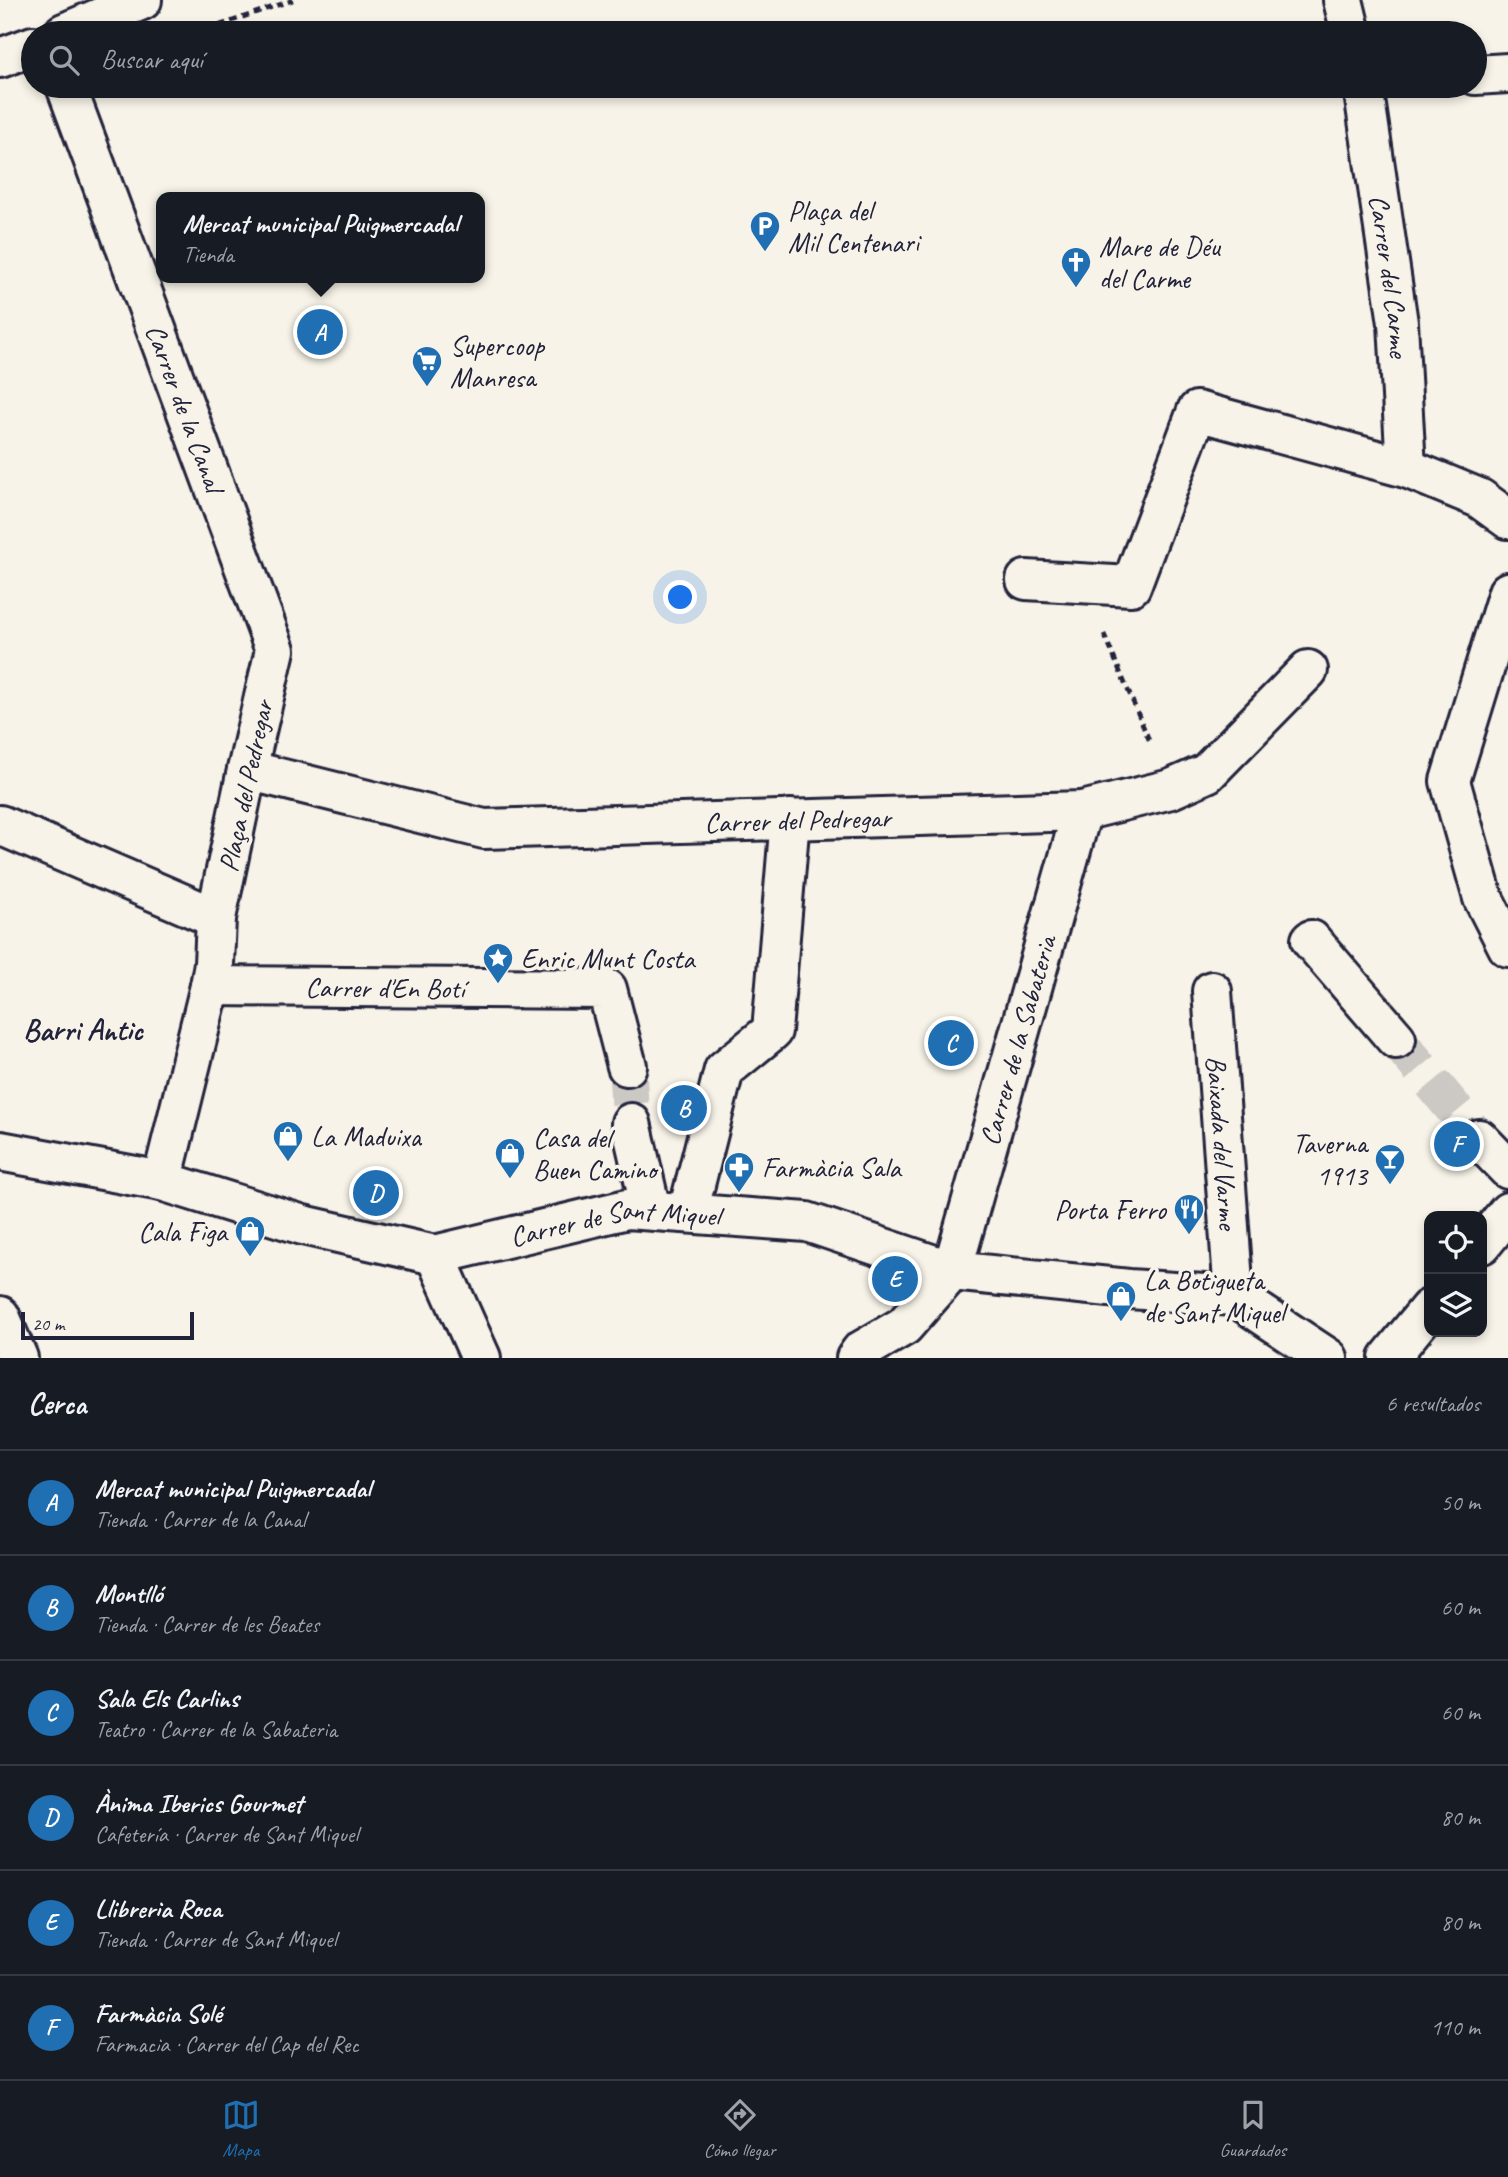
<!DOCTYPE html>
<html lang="es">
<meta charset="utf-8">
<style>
body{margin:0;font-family:Caveat,sans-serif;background:#20242c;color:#f1f3f6}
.controls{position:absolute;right:21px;bottom:21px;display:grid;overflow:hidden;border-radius:14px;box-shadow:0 4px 10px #0003}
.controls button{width:63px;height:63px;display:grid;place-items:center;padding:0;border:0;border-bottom:2px solid #363941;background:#171b24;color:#f1f3f6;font:35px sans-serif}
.scale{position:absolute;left:21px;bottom:18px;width:173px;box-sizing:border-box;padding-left:7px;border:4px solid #22223b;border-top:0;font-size:19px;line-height:24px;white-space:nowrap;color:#22223b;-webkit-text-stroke:5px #f7f3e8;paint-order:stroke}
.you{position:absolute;left:681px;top:598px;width:24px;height:24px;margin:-18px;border:5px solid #fff;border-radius:50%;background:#1a73e8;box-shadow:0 0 0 10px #1a73e833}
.badge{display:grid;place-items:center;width:46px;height:46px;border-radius:50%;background:#1f6fb2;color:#fff;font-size:23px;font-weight:700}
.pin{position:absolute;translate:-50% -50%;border:4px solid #fff;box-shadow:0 2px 7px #0006}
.popup{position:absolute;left:156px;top:192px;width:329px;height:91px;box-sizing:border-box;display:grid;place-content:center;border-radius:14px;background:#171b24;filter:drop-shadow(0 2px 5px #0005);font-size:23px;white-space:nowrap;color:#9ea1a6}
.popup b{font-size:26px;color:#f1f3f6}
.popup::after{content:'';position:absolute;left:50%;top:100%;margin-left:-14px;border:14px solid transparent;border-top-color:#171b24}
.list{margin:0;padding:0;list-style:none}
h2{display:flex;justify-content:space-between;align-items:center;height:91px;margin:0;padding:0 28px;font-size:30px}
h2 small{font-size:23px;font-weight:400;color:#9ea1a6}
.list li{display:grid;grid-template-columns:46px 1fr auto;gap:21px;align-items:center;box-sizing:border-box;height:105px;padding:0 28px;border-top:2px solid #363941}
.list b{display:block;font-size:26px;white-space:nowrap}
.list p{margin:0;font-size:23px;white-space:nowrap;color:#9ea1a6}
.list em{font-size:23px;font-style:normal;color:#9ea1a6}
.icon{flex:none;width:38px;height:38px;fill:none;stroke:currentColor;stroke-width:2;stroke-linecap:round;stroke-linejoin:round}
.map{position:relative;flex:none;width:1508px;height:1358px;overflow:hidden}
.search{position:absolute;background:#171b24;box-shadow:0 4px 10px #0003;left:21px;right:21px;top:21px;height:77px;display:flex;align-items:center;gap:18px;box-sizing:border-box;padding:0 24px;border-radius:38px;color:#9ea1a6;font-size:26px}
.sheet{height:721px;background:#171b24}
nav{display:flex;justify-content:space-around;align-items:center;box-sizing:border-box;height:98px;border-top:2px solid #363941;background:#171b24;font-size:19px;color:#9ea1a6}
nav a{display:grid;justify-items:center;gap:4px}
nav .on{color:#1f6fb2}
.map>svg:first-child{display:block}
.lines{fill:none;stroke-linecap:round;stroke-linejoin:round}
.minor-tunnel{stroke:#ccc9c5;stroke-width:38;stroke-dasharray:38 19;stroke-linecap:butt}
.minor-casing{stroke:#22223b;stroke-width:44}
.path{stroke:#22223b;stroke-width:4.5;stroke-dasharray:7 5;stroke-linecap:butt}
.minor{stroke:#f7f3e8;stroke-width:38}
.labels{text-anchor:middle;stroke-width:7;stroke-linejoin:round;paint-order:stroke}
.poi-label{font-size:28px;fill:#22223b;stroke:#f7f3e8;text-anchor:start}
.street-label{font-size:28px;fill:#22223b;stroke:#f7f3e8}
.neighbourhood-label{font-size:30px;font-weight:bold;fill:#22223b;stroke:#f7f3e8}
</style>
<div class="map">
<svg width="1508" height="1358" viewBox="0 0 1508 1358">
<rect width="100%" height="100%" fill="#f7f3e8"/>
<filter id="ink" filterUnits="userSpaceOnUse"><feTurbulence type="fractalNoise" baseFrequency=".0143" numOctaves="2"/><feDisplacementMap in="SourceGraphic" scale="14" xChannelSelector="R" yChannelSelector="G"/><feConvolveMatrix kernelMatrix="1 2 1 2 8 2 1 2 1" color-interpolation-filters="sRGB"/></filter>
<g filter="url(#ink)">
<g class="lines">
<path class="minor-tunnel" d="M1396,1039L1479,1139
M627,1066L631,1123"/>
<g class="minor-casing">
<g id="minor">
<path d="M1343,0L1351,33"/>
<path d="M64,33L142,0"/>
<path d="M0,58L33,46"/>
<path d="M1475,75L1508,73"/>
<path id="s1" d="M66,86L275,650L247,770L216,918L214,964L210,986L162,1181"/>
<path id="s2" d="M1363,86L1398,323L1406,468"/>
<path d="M1026,580L1131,586L1197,411L1406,468L1479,498L1508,519"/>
<path d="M1508,592L1450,781L1483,898L1508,947"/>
<path id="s3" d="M247,770L484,829L1082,811L1171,789L1207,773L1308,670"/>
<path d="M0,825L216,918"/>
<path d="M1311,940L1396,1039"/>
<path id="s4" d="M210,986L607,989L627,1066"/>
<path id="s5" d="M1212,991L1234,1296"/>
<path d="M631,1123L651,1210"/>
<path d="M1479,1139L1508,1169"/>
<path id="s6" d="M0,1151L162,1181L303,1225L435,1255L627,1209L807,1222L952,1271L1129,1289L1234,1296L1328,1358"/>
<path d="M688,1212L724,1070L772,1031L790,819"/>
<path d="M1482,1244L1508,1212"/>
<path d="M435,1255L481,1358"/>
<path d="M0,1316L18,1358"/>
<path id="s7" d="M856,1358L861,1351L904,1326L952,1271L1082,811"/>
<path d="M1389,1358L1429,1309"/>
</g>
</g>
<path class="path" d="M197,33L293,0
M1104,634L1150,742"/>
<use href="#minor" class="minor"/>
</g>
</g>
<defs>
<g id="parking-pin" transform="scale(1.575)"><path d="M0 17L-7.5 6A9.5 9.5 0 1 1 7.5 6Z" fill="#1f6fb2" stroke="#f7f3e8"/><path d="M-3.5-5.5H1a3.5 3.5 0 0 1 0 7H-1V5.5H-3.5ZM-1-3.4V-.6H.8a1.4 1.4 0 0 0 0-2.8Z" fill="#fff"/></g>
<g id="church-pin" transform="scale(1.575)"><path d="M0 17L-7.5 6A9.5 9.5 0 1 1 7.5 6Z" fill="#1f6fb2" stroke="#f7f3e8"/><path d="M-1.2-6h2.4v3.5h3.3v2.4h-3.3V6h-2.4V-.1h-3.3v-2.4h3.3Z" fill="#fff"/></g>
<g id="supermarket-pin" transform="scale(1.575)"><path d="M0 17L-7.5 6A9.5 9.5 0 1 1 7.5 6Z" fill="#1f6fb2" stroke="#f7f3e8"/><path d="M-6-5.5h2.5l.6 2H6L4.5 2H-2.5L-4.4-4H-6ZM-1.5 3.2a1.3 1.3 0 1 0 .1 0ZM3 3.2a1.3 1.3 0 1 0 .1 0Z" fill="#fff"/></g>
<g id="sight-pin" transform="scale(1.575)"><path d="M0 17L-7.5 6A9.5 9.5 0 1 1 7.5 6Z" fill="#1f6fb2" stroke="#f7f3e8"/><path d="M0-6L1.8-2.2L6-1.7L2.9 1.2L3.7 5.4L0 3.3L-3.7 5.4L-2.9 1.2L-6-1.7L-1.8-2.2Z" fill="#fff"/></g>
<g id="shop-pin" transform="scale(1.575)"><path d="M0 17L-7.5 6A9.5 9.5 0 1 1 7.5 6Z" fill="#1f6fb2" stroke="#f7f3e8"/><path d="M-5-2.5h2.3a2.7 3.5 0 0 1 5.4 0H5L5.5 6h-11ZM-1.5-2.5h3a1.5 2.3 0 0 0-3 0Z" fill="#fff"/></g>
<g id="bar-pin" transform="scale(1.575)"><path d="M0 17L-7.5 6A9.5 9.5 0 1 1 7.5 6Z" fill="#1f6fb2" stroke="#f7f3e8"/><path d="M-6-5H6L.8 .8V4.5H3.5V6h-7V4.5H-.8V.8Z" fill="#fff"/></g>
<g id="pharmacy-pin" transform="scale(1.575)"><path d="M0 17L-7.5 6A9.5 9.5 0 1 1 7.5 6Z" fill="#1f6fb2" stroke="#f7f3e8"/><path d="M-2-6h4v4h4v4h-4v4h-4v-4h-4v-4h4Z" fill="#fff"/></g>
<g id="restaurant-pin" transform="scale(1.575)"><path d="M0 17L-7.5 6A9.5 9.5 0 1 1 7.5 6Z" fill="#1f6fb2" stroke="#f7f3e8"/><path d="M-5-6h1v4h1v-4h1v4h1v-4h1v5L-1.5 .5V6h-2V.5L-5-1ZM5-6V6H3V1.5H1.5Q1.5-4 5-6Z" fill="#fff"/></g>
</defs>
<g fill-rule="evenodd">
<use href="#parking-pin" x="765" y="226"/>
<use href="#church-pin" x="1076" y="262"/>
<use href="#supermarket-pin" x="427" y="361"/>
<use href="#sight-pin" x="498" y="958"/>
<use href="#shop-pin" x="288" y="1136"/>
<use href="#shop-pin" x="510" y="1153"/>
<use href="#bar-pin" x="1390" y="1159"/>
<use href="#pharmacy-pin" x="739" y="1167"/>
<use href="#restaurant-pin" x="1189" y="1209"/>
<use href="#shop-pin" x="250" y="1231"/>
<use href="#shop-pin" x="1121" y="1296"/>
</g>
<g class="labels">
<g class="poi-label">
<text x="788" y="220">Plaça del<tspan x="788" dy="32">Mil Centenari</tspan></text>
<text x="1099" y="256">Mare de Déu<tspan x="1099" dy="32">del Carme</tspan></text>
<text x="450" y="355">Supercoop<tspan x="450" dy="32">Manresa</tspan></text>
<text x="521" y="968">Enric Munt Costa</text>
<text x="311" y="1146">La Maduixa</text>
<text x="533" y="1147">Casa del<tspan x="533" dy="32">Buen Camino</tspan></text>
<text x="1367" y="1153" text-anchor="end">Taverna<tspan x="1367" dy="32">1913</tspan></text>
<text x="762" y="1177">Farmàcia Sala</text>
<text x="1166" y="1219" text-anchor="end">Porta Ferro</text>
<text x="227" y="1241" text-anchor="end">Cala Figa</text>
<text x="1144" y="1290">La Botigueta<tspan x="1144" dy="32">de Sant Miquel</tspan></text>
</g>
<g class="street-label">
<text dy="10" stroke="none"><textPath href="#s2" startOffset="192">Carrer del Carme</textPath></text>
<text dy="10" stroke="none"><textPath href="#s1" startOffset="343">Carrer de la Canal</textPath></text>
<text transform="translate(245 786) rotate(-78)" y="10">Plaça del Pedregar</text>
<text dy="10" stroke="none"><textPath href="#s3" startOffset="558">Carrer del Pedregar</textPath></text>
<text dy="10" stroke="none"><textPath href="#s4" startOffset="175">Carrer d'En Botí</textPath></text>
<text dy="10" stroke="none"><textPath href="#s7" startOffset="371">Carrer de la Sabateria</textPath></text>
<text dy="10" stroke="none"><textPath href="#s5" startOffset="152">Baixada del Varme</textPath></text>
<text dy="10" stroke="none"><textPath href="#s6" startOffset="632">Carrer de Sant Miquel</textPath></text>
</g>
<g class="neighbourhood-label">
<text x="83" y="1040">Barri Antic</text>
</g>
</g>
</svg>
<div class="controls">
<button><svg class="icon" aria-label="locate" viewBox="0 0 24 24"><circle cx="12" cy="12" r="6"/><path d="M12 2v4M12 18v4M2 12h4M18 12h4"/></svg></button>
<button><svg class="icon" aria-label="layers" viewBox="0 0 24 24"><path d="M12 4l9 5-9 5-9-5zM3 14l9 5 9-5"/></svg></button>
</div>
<div class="scale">20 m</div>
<div class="you"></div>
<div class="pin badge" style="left:320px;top:332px">A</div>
<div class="popup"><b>Mercat municipal Puigmercadal</b>Tienda</div>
<div class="pin badge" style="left:684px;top:1108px">B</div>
<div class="pin badge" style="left:951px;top:1043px">C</div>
<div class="pin badge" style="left:376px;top:1193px">D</div>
<div class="pin badge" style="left:895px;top:1279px">E</div>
<div class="pin badge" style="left:1457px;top:1144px">F</div>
<div class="search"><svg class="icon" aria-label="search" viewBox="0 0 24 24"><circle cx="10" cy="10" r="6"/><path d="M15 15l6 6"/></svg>Buscar aquí</div>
</div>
<section class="sheet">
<h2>Cerca<small>6 resultados</small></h2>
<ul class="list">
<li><span class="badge">A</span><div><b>Mercat municipal Puigmercadal</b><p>Tienda · Carrer de la Canal</p></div><em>50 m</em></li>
<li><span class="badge">B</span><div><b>Montlló</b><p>Tienda · Carrer de les Beates</p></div><em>60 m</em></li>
<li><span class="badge">C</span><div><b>Sala Els Carlins</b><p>Teatro · Carrer de la Sabateria</p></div><em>60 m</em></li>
<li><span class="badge">D</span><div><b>Ànima Iberics Gourmet</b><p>Cafetería · Carrer de Sant Miquel</p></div><em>80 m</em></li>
<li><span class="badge">E</span><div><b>Llibreria Roca</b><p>Tienda · Carrer de Sant Miquel</p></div><em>80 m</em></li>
<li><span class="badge">F</span><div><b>Farmàcia Solé</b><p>Farmacia · Carrer del Cap del Rec</p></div><em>110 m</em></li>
</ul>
</section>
<nav>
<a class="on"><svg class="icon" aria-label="map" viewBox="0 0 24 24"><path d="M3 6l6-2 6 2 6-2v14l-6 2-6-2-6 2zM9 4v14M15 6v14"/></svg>Mapa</a>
<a><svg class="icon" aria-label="directions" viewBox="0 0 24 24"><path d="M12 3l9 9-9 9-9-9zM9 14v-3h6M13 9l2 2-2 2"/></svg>Cómo llegar</a>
<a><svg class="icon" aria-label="saved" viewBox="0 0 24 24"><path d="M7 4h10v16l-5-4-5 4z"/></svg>Guardados</a>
</nav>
